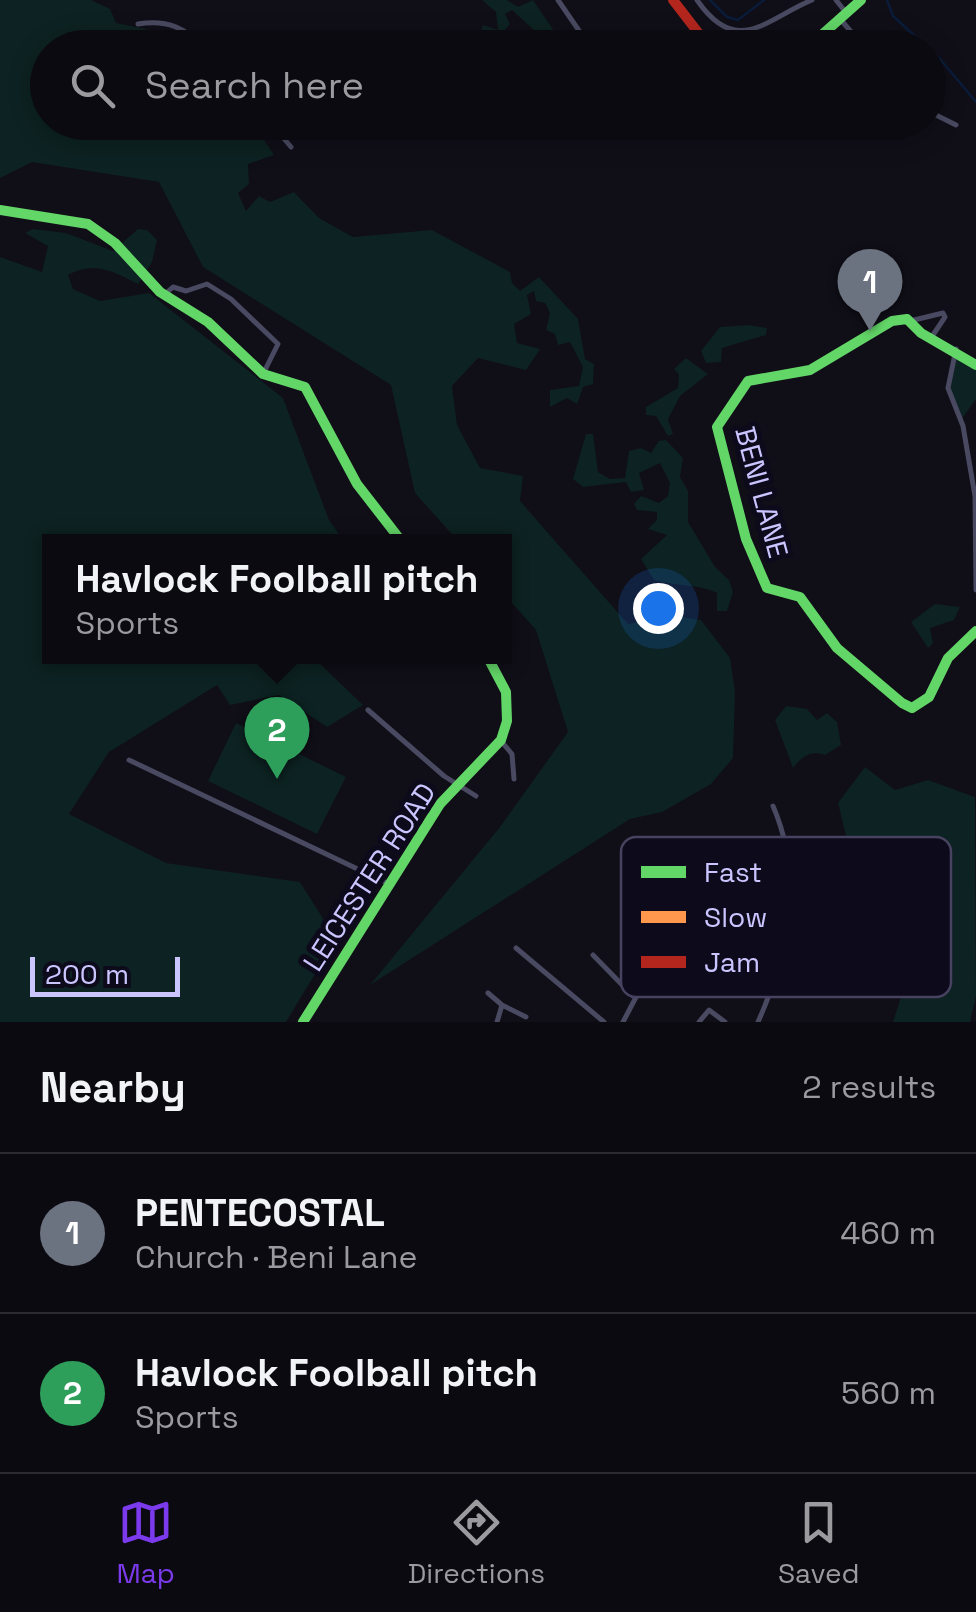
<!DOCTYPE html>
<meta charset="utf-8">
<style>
body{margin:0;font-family:"Space Grotesk",sans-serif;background:#15131a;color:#f1f3f6}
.scale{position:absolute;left:30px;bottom:25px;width:150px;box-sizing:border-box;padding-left:10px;border:5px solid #cac5ff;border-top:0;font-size:28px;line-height:35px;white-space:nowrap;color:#cac5ff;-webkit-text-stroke:8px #0d0a1b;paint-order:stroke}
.you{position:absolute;left:658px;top:608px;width:35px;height:35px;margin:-25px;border:8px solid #fff;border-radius:50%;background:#1a73e8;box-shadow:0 0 0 15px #1a73e833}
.badge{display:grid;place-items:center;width:65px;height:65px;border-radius:50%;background:#7c3aed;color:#fff;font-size:32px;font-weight:700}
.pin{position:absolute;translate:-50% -82px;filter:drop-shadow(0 2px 5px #0008)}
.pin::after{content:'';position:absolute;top:52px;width:35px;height:30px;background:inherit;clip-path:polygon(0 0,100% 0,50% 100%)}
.popup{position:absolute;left:42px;top:534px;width:470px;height:130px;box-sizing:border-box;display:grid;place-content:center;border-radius:0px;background:#0c0a11;filter:drop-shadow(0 2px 8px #0005);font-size:32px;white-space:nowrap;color:#9a9a9f}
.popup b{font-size:38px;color:#f1f3f6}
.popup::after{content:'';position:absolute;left:50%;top:100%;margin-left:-20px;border:20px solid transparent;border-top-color:#0c0a11}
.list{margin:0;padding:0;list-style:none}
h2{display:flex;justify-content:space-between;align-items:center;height:130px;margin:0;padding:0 40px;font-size:42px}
h2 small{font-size:32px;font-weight:400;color:#9a9a9f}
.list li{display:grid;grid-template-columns:65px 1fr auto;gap:30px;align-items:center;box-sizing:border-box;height:160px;padding:0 40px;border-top:2px solid #2c2b31}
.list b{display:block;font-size:38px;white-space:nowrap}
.list p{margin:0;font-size:32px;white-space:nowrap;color:#9a9a9f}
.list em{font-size:32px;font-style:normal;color:#9a9a9f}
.icon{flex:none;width:55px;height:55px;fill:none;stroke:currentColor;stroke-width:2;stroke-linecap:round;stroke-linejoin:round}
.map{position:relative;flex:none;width:976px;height:1022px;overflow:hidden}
.search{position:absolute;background:#0c0a11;box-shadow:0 5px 25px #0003;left:30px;right:30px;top:30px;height:110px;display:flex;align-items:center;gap:25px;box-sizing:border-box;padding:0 35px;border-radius:55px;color:#9a9a9f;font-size:38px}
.sheet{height:450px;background:#0c0a11}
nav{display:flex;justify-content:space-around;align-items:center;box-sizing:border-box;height:140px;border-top:2px solid #2c2b31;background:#0c0a11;font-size:28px;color:#9a9a9f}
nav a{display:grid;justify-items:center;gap:5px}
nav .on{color:#7c3aed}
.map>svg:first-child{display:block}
.green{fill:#0d2222}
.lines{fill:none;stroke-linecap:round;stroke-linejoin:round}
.stream{stroke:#0a1c39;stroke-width:2.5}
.street{stroke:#494961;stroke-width:5}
.fast{stroke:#63d668;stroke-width:10}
.jam{stroke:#b3261e;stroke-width:10}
.labels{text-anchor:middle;stroke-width:10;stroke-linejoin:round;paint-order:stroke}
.street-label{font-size:28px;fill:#cac5ff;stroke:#0d0a1b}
.key{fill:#0d0a1b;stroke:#46425f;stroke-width:2.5}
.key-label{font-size:28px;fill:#cac5ff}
</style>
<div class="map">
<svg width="976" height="1022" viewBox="0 0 976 1022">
<rect width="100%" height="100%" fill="#100e17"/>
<path class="green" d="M0,0H91L110,9L116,23L146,29L148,37L164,47L48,48V122L253,123L274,155L248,164L249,184L238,193L246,211L259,196L270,202L294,192L319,218L353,237L432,230L510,272L512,283L520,291L539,277L578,319L585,359L594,364L593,384L583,387L577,404L567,398L550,407V390L579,386L583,367L570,342L558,345L555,334L546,330L550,313L545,303L536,301L534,291L527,295L531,314L514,324L517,343L540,349L526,370L478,358L452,386L457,425L480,468L523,476L520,501L628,624L672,616L701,620L730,658L735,692L733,758L711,784L662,812L630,819L370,985L500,827L568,732L536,630L505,595L504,542L458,541L415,493L391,385L203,267L159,182L32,162L0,178Z
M482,0H507L518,7L533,0L565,47H552L512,10L505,14L510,24L499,36L503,47L479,35L483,25L498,30L496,12Z
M33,229L66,233L113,251L138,229L147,230L157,240L152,262L138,284C113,271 94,261 68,275L73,289L100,301L149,293L283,398L329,520L344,541L49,542V656L313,657L363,705L327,727L279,695L230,705L217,685L109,752L69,814L166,863L300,882L336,939L286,1022H0V257L42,272L48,246L25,233Z
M748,325L767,328L766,335L722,348L721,362L706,363L701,351L720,327Z
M956,349L976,365V399L961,420C947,395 948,376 956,349Z
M686,358L708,374L680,396L668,419L673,434L668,436L656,416L646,415V407L678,388L679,374L674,369Z
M586,434H593L598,472L610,479L625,478L629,451L641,448L651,453L659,441L666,440L683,458L680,477L688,491V522L715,567L729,580L733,592L727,611H717V593C699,584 675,586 654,580L641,559L667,535L648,529L657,520V512L637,510L634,504L641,496L659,503L668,496L670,483L660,463L639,473L644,490L631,492L626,482L583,487L573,479Z
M935,604L960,607L954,620L930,628L933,643L928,648L911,622Z
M786,706L807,709L817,720L827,713L837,722L841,745L825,755C810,750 802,757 793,768L775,720Z
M236,723L346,777L317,834L208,781Z
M865,767L895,790L928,780L975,797L976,996L970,1022H893L911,966L904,938L908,904L889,864L854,868L838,803Z"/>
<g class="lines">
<path class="stream" d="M710,0L727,17L738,20L764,0
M887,0L893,16L940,59L976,102"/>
<path class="street" d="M558,0L591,48
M697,0C737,58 766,19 812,0
M836,0L847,14
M841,20L865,48
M138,24C168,19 184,28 206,48
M820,39L826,48
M928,111L956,125
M270,122L291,147
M714,122L735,130L743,122
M164,295L173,287L186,291L207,284L231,299L278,344L263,374
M910,321L943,313L945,317L931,338
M956,349L948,388L963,426L975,496L976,590
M368,710L444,776L476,796
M501,741L512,754L514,779
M129,760L389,884
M516,948L604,1022
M593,955L633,996
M488,993L502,1005L497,1022
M502,1005L526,1017
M623,1022L657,957L698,919
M699,1022L709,1010L725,1022
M758,1022C789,952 804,878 773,806"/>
<path class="fast" d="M807,48L861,0
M0,210L88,224L115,243L160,292L208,322L263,374L305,387L357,484L402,542
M976,365L921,333L907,319L892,321L810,370L748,381L717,427L746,539L767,588L800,597L837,648L902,703L912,708L929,697L948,658L976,631
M303,1022L440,804L501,740L507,721L506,692L487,656"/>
<path class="jam" d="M673,0L710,48"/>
</g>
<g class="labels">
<g class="street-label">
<text transform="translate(762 492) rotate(75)" y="10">BENI LANE</text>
<text transform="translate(369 877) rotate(-57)" y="10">LEICESTER ROAD</text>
</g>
</g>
<rect x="621" y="837" width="330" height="160" rx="15" class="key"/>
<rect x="641" y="866" width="45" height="12" fill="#63d668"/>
<rect x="641" y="911" width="45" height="12" fill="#ff974d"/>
<rect x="641" y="956" width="45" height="12" fill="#b3261e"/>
<g class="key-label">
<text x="704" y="882">Fast</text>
<text x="704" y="927">Slow</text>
<text x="704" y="972">Jam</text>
</g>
</svg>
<div class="scale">200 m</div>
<div class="you"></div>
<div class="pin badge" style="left:870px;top:331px;background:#6b7280">1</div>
<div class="pin badge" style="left:277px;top:779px;background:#2e9e5b">2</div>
<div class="popup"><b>Havlock Foolball pitch</b>Sports</div>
<div class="search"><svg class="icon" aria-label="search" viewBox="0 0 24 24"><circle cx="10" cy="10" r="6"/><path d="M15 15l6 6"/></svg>Search here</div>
</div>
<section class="sheet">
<h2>Nearby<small>2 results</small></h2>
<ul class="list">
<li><span class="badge" style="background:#6b7280">1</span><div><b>PENTECOSTAL</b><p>Church · Beni Lane</p></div><em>460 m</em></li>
<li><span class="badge" style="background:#2e9e5b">2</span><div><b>Havlock Foolball pitch</b><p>Sports</p></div><em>560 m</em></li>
</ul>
</section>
<nav>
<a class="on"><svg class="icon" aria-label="map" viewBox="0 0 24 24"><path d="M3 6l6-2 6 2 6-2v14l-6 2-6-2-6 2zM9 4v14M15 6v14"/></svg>Map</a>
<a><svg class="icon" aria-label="directions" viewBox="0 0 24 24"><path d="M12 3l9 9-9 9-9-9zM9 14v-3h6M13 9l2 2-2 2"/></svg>Directions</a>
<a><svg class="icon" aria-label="saved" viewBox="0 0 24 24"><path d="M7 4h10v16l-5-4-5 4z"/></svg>Saved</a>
</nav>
